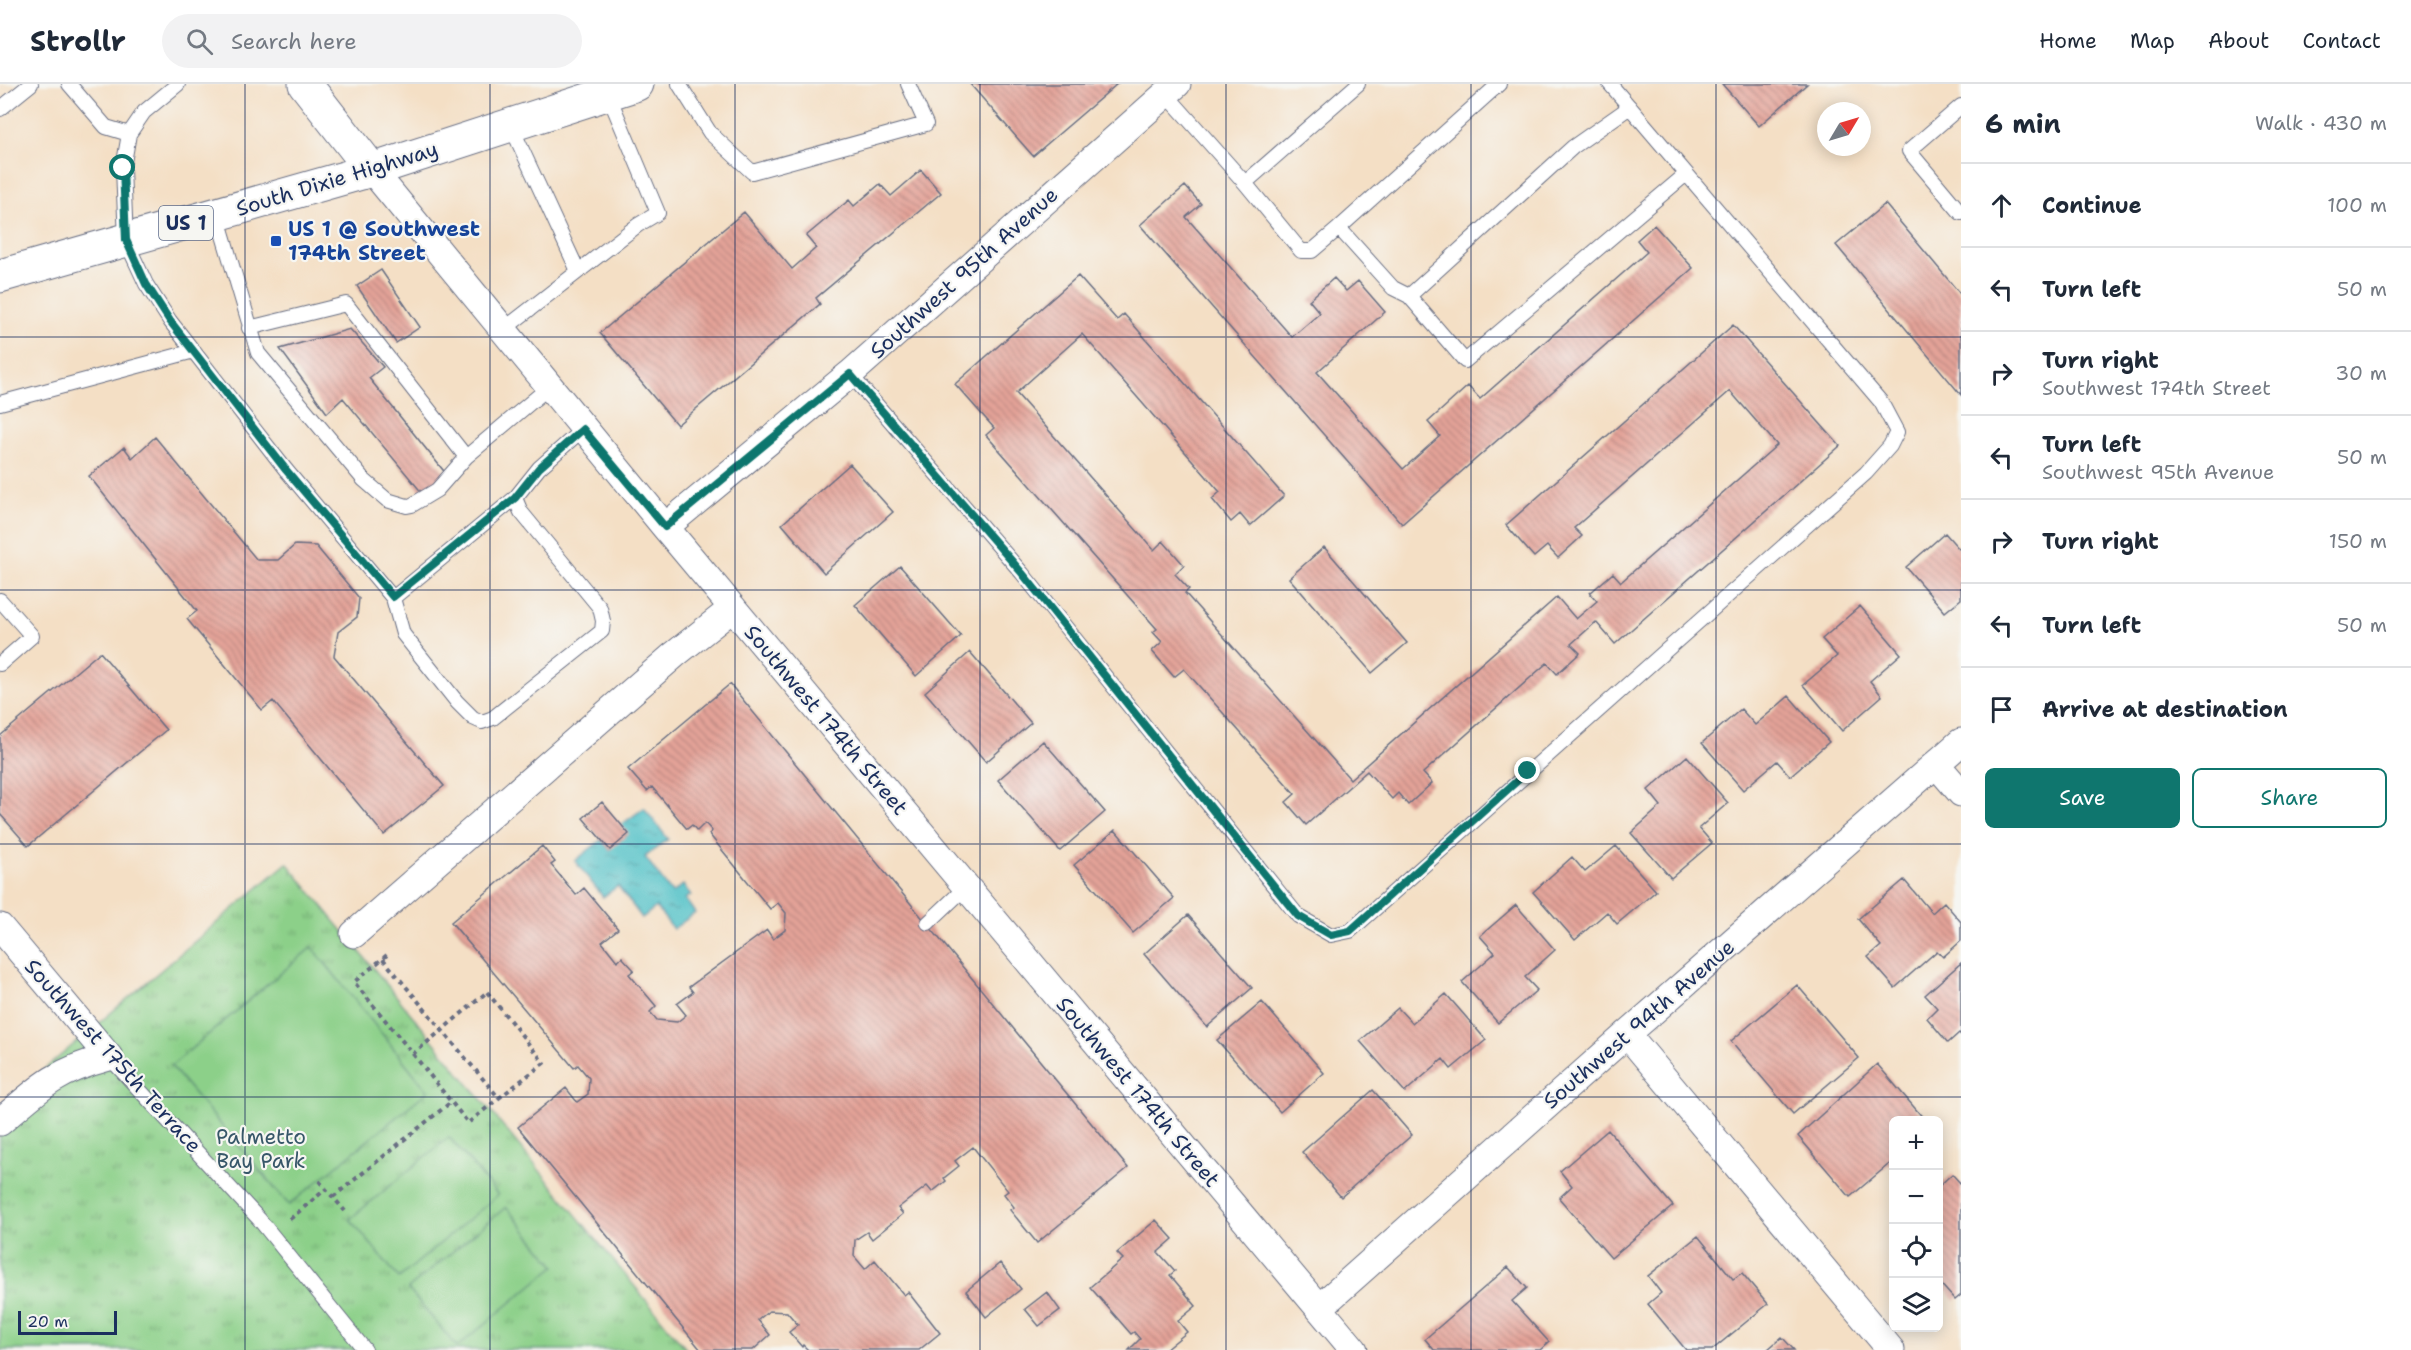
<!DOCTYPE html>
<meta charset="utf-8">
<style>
body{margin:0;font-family:"Shantell Sans",sans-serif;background:#f2f2f3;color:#1f2937}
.controls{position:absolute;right:18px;bottom:18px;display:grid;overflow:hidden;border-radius:9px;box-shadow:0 3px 15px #0003}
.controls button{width:54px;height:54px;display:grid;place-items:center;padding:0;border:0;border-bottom:2px solid #e0e1e3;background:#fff;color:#1f2937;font:30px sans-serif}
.compass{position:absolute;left:1817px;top:18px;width:54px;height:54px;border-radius:50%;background:#fff;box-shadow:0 3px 15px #0003;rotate:52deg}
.scale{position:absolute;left:18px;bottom:15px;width:99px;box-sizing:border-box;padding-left:6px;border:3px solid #1b2f5e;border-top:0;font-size:16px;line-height:21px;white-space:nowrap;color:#1b2f5e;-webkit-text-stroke:4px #f6f6f2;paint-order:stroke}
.stop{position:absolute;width:18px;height:18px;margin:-14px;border:4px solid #0f766e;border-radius:50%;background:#fff}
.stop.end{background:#0f766e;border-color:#fff;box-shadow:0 2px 6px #0008}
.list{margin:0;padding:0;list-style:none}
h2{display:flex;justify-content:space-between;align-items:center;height:78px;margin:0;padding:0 24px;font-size:26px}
h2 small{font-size:20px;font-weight:400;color:#747a83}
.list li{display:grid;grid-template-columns:39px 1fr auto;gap:18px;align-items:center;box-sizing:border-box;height:84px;padding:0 24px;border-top:2px solid #e0e1e3}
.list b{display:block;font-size:22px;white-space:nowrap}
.list p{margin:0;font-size:20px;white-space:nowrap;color:#747a83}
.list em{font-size:20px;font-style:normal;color:#747a83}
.actions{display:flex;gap:12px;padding:18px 24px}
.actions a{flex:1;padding:14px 0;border:2px solid #0f766e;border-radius:9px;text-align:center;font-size:21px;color:#0f766e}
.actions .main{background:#0f766e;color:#fff}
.icon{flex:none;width:33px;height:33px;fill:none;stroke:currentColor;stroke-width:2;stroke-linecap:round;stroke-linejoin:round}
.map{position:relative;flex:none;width:1961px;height:1266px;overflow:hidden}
header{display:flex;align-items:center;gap:36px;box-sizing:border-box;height:84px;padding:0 30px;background:#fff;border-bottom:2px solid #e0e1e3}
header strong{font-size:28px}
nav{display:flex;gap:33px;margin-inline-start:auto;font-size:21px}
.search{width:420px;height:54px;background:#f2f2f3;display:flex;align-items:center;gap:15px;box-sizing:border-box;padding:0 21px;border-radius:33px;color:#747a83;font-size:22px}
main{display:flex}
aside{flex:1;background:#fff}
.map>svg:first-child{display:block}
.park{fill:url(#park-tufts);stroke:#548074;stroke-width:1.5}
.garden{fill:#8cd089;stroke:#548074;stroke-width:1.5}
.water{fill:url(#water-ripples);stroke:#387893;stroke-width:1.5}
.building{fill:url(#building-back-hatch)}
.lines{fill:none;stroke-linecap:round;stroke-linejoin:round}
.service-casing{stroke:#676d82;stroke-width:16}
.minor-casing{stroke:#676d82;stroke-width:29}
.tertiary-casing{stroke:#676d82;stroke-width:35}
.trunk-casing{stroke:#676d82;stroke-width:35}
.path{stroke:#676d82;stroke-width:4;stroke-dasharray:4.5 4.5;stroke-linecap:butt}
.service{stroke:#fff;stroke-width:14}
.minor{stroke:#fff;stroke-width:27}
.tertiary{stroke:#fff;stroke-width:33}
.trunk{stroke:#fff;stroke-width:33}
.route{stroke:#0f766e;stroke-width:8}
.grid{fill:none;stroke:#1b2f5e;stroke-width:1.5;stroke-opacity:0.55}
.transit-dot{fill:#1a4fb4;stroke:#f6f6f2;stroke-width:2}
.labels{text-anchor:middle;stroke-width:4.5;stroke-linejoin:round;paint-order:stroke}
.shield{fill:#f6f6f2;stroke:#5d6b8a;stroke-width:1.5}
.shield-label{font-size:20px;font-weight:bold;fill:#1b2f5e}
.street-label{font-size:21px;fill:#1b2f5e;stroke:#f6f6f2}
.transit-label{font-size:21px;font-weight:bold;fill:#164399;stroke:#f6f6f2;text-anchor:start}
.park-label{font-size:21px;fill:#375769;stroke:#f6f6f2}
</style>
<header>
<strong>Strollr</strong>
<div class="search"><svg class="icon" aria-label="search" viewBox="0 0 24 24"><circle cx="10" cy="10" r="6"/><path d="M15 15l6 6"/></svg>Search here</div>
<nav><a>Home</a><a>Map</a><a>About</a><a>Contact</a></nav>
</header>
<main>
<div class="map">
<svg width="1961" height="1266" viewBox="0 0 1961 1266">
<defs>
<pattern id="park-tufts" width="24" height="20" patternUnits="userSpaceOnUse" patternTransform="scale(1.5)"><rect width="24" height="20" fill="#8cd089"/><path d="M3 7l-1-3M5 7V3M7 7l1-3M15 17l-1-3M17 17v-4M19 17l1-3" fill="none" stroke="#72a973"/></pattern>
<pattern id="water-ripples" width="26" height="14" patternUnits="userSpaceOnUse" patternTransform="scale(1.5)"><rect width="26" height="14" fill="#54c2c8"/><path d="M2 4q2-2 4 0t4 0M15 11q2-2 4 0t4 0" fill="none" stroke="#459ea6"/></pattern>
<pattern id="building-back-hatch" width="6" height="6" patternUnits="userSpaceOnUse" patternTransform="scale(1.5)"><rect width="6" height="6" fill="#e4a398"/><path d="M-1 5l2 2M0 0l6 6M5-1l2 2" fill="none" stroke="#b8857f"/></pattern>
</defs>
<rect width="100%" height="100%" fill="#f6f6f2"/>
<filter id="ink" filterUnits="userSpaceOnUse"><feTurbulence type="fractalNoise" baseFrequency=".0167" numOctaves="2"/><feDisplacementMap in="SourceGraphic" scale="12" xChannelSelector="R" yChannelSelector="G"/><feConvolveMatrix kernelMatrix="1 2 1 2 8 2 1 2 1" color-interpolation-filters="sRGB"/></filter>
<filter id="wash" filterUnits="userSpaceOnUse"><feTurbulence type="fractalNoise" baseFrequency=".008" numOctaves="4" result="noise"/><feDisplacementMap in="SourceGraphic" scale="24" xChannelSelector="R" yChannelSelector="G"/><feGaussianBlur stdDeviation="1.35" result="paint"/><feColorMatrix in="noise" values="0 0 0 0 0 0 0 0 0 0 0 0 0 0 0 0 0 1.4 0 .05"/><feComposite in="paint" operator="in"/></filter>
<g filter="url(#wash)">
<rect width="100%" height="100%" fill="#f4dfc5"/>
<path class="park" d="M287,779L687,1266H0V1023Z"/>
<path class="garden" d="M312,863L428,1007L289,1121L171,982Z
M449,1053L498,1111L399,1194L350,1135Z
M506,1123L555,1182L457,1263L408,1205Z"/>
<path class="water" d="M644,724L668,755L645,773L672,809L683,801L691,811L685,815L695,829L673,845L656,823L642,834L618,802L603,813L575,777L601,756L610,766L621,741Z"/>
<g id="blocks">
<path class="building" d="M970,0H1117L1033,72Z
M1722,0H1807L1759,42Z
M921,86L941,109L816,214L820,220L677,341L600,249L744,128L792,185L816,164L806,152L849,116L854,122L880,100L891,112Z
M1185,102L1201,120L1186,133L1292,253L1320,229L1309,216L1334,194L1346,207L1358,197L1385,228L1317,288L1403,385L1440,352L1428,338L1468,302L1480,315L1647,168L1637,156L1654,141L1693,184L1402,440L1140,141Z
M1885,120L1961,211V311L1836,161Z
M381,186L420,243L396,259L357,202Z
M1078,192L1117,236L1124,230L1284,412L1250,442L1240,430L1231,438L1212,415L1220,408L1082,250L1016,309L1154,466L1163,457L1184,481L1175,490L1189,505L1185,509L1350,695L1557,513L1576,535L1597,517L1590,509L1613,489L1621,498L1777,361L1730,307L1574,444L1582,452L1558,474L1547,462L1534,473L1506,441L1733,241L1840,362L1615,560L1596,538L1571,560L1580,569L1557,590L1547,579L1423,689L1432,699L1408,721L1398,709L1392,715L1367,687L1306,741L1286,718L1295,710L1184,585L1174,593L1152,567L1162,558L1153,548L1157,545L986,351L994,344L955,300Z
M350,245L383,283L369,294L447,391L423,410L343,314L327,329L280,265Z
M155,353L257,476H278L295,461L316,462L359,514L357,533L338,548L334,572L444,702L384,751L273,617L262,626L187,535L197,527L89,392L124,363L132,374Z
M850,380L893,428L824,489L782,440Z
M1945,449L1959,465L1961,463V515L1945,528L1906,483Z
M1324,463L1407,559L1372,589L1289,494Z
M900,482L961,552L916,592L855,521Z
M1860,522L1901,570L1870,597L1882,612L1842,647L1803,601L1837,572L1822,555Z
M100,568L166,646L28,762L0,730V652Z
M970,568L1031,639L986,678L925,608Z
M730,600L1128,1084L1037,1159L1010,1126L1014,1123L1004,1110L1008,1107L973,1063L955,1077L959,1082L944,1094L946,1097L932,1108L927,1102L898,1124L903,1130L872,1155L867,1148L855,1156L854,1172L865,1185L875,1176L904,1211L908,1208L940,1249L919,1266H808L803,1261L802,1263L789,1248L798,1241L787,1228L769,1227L758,1236L770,1251L753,1266H701L518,1043L566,1004L577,1018L588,1010L589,994L578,981L574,984L451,838L542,762L555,778L551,781L576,811L584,804L618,845L602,858L617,877L622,873L634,886L629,890L656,922L650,928L657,936L677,938L686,931L677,920L693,908L689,903L767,846L773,855L785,846L786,829L778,819L770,825L709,750L712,747L705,739L697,747L692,741L687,745L652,703L647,707L628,685Z
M1789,612L1829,658L1790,692L1777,677L1743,706L1702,659L1741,625L1755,641Z
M1043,657L1105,728L1060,767L998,696Z
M1687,672L1728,719L1699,744L1712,759L1671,794L1631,749L1661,722L1648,706Z
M602,718L629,750L610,766L583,734Z
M1115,746L1174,814L1133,849L1074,781Z
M1616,762L1656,807L1617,840L1607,828L1575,856L1533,808L1572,773L1585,788Z
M1904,796L1932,829L1944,818L1961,838V857L1943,873L1937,867L1895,904L1868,873L1881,862L1858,835Z
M1516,821L1555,866L1525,893L1537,906L1498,939L1462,898L1495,869L1480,852Z
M1188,831L1252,904L1207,943L1144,870Z
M1961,879V951L1959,949L1948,959L1927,934L1937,924L1925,911Z
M1797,901L1859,974L1793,1030L1731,957Z
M1446,910L1486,956L1451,985L1443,975L1405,1008L1360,957L1398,924L1412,939Z
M1262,918L1324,989L1280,1028L1217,956Z
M1877,980L1925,1036H1894V1076L1850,1113L1798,1052Z
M1373,1006L1412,1051L1341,1113L1302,1068Z
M1608,1046L1673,1122L1611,1174L1559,1114L1572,1102L1560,1087Z
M1952,1090L1961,1100V1211L1955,1216L1938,1197V1103Z
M1156,1136L1173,1155L1158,1168L1175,1187L1170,1191L1196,1222L1178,1237L1187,1248L1165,1266H1129L1140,1255L1134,1248L1131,1250L1090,1203L1123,1175L1117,1169Z
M1698,1152L1733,1195L1742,1189L1768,1220L1712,1266H1686L1648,1220L1661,1209L1648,1192Z
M1000,1179L1021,1205L986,1233L966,1207Z
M1508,1183L1527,1204L1512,1217L1549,1258L1540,1266H1434L1425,1255Z
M1047,1208L1060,1226L1039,1242L1025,1225Z
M1782,1253L1794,1266H1767Z"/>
</g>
</g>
<g filter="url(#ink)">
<use href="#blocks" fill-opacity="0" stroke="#676d82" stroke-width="1.5"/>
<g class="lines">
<g class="service-casing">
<path id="service" d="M69,0L106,43L129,50
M178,0L144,28L129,50L123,84L126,157L146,200L170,237L286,386L393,514L403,550L457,618L473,634L482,638L493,634L602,547L603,537L600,524L521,428L515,414L539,384L583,345
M679,0L710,49L752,88L926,40L908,0
M1499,0L1339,144L1393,204L1409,212L1573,63L1630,23
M1166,10L1245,99
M1961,22L1909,67L1961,129
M0,25L31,0
M511,42L578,187
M217,131L258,269L364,396L387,416L407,422L412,421L437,406L466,373
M1339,144L1312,167H1301L1245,99L1358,0
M1409,212L1465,277L1685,91
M249,244L346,220L466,373L549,303
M503,246L638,141L658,129L608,10
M850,290L1022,489L1298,832L1331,851L1350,847L1866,389L1890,362L1897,348L1881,318L1610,0
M0,319L194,267
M393,514L515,414
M0,516L32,552L0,580
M928,839L966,803
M109,973L259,1135L365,1266"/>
</g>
<g class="minor-casing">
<path id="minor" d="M372,86L665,443L1354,1266
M665,443L850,290L1177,0
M1936,680L1961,709
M0,843L109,973C56,987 40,1003 0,1038
M354,850L674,571L733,524
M1627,950L1891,1266
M1319,1224L1627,950L1961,658"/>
</g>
<g class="tertiary-casing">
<path id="tertiary" d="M305,0L372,86"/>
</g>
<g class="trunk-casing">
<path id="trunk" d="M0,192L372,86L637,0"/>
</g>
<path class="path" d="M383,875L442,946L413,970L354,898L387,871
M487,908L544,979L499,1014L442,946Z
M413,970L468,1039L499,1014
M319,1097L345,1127
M333,1113L451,1018
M290,1135L326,1105"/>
<use href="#service" class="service"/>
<use href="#minor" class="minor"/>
<use href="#tertiary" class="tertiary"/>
<use href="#trunk" class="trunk"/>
</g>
</g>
<g class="lines" filter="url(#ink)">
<path class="route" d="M123,84L126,156L146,200L170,237L286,386L393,513L515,414L539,384L583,345L665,443L850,290L1022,489L1298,832L1331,851L1350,847L1528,687"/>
</g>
<path class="grid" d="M245,0V1266M490,0V1266M735,0V1266M980,0V1266M1226,0V1266M1471,0V1266M1716,0V1266M0,253H1961M0,506H1961M0,760H1961M0,1013H1961"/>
<rect class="transit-dot" x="270" y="151" width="12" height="12" rx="3"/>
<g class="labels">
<rect class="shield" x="159" y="122" width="54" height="34" rx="4.5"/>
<g class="shield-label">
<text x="186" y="146">US 1</text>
</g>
<g class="street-label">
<text transform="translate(337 95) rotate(-17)" y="7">South Dixie Highway</text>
<text transform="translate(964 189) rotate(-42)" y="7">Southwest 95th Avenue</text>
<text transform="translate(826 636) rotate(50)" y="7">Southwest 174th Street</text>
<text transform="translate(1639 940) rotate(-41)" y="7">Southwest 94th Avenue</text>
<text transform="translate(113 972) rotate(48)" y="7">Southwest 175th Terrace</text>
<text transform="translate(1138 1008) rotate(50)" y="7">Southwest 174th Street</text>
</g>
<g class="transit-label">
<text x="288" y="152">US 1 @ Southwest<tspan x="288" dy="24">174th Street</tspan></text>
</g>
<g class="park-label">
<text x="261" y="1060">Palmetto<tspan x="261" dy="24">Bay Park</tspan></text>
</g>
</g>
</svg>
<div class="controls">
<button>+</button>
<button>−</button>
<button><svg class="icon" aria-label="locate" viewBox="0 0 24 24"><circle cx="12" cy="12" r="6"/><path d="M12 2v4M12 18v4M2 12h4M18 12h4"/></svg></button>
<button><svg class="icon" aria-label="layers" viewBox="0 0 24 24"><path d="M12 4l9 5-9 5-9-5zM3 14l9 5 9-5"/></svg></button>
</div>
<svg class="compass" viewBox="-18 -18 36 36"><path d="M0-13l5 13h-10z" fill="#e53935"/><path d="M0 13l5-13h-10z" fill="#747a83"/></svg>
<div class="scale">20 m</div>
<div class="stop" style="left:123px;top:84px"></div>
<div class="stop end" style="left:1528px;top:687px"></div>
</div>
<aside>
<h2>6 min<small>Walk · 430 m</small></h2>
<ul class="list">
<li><svg class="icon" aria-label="ahead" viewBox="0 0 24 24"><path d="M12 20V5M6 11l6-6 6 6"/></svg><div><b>Continue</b></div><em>100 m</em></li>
<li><svg class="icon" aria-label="left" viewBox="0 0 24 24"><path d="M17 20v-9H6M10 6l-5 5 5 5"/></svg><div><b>Turn left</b></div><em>50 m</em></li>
<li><svg class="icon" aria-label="right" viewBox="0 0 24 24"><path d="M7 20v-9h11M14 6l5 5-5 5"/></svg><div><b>Turn right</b><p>Southwest 174th Street</p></div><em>30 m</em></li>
<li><svg class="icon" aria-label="left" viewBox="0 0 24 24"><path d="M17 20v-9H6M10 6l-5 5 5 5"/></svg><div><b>Turn left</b><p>Southwest 95th Avenue</p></div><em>50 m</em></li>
<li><svg class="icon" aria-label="right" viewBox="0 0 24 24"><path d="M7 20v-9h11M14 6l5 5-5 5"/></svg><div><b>Turn right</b></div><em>150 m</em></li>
<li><svg class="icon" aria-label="left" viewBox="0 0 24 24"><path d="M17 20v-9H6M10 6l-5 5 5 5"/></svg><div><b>Turn left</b></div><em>50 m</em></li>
<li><svg class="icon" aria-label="arrive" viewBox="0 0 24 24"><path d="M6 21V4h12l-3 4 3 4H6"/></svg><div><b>Arrive at destination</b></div></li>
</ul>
<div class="actions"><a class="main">Save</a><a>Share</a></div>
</aside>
</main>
